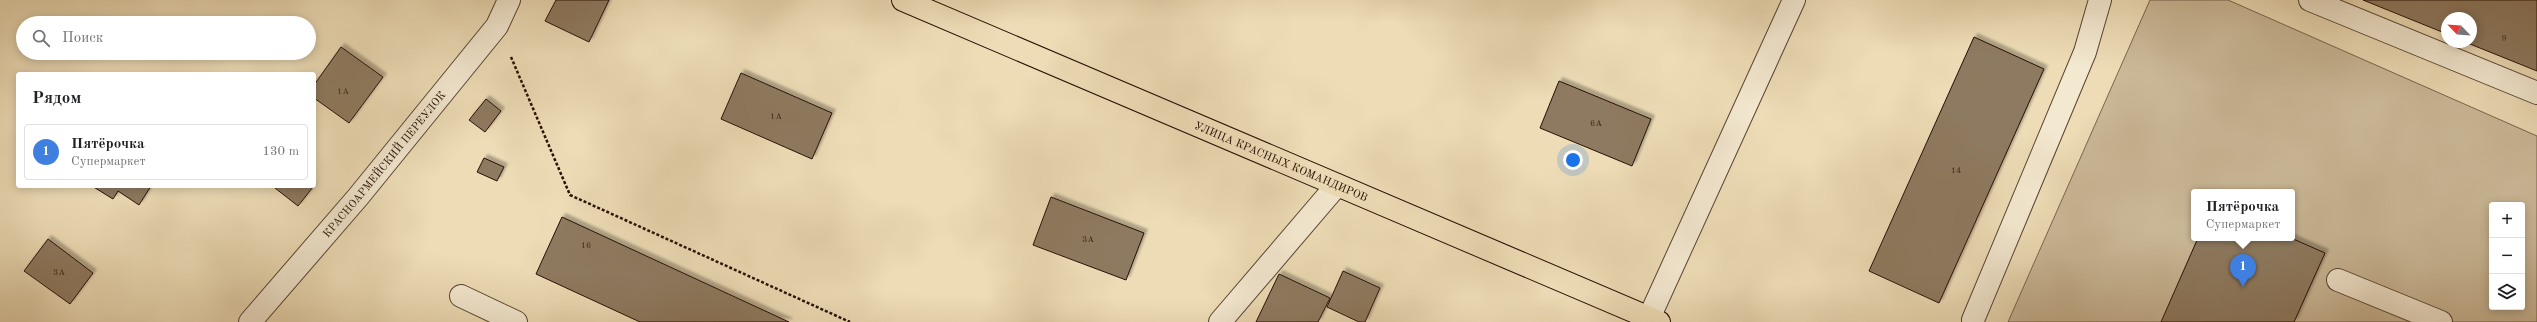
<!DOCTYPE html>
<html lang="ru">
<meta charset="utf-8">
<style>
body{margin:0;font-family:"Old Standard TT",serif;background:#f2f2f2;color:#202124}
.controls{position:absolute;right:12px;bottom:12px;display:grid;overflow:hidden;border-radius:4px;box-shadow:0 2px 10px #0003}
.controls button{width:36px;height:36px;display:grid;place-items:center;padding:0;border:0;border-bottom:1px solid #e0e0e0;background:#fff;color:#202124;font:20px sans-serif}
.compass{position:absolute;left:2441px;top:12px;width:36px;height:36px;border-radius:50%;background:#fff;box-shadow:0 2px 10px #0003;rotate:295deg}
.you{position:absolute;left:1573px;top:160px;width:14px;height:14px;margin:-10px;border:3px solid #fff;border-radius:50%;background:#1a73e8;box-shadow:0 0 0 6px #1a73e833}
.badge{display:grid;place-items:center;width:26px;height:26px;border-radius:50%;background:#1a73e8;color:#fff;font-size:13px;font-weight:700}
.pin{position:absolute;translate:-50% -33px;filter:drop-shadow(0 1px 2px #0008)}
.pin::after{content:'';position:absolute;top:21px;width:14px;height:12px;background:inherit;clip-path:polygon(0 0,100% 0,50% 100%)}
.popup{position:absolute;left:2191px;top:189px;width:104px;height:52px;box-sizing:border-box;display:grid;place-content:center;border-radius:4px;background:#fff;filter:drop-shadow(0 1px 3px #0005);font-size:13px;white-space:nowrap;color:#757577}
.popup b{font-size:15px;color:#202124}
.popup::after{content:'';position:absolute;left:50%;top:100%;margin-left:-8px;border:8px solid transparent;border-top-color:#fff}
.list{margin:0;padding:0;list-style:none}
h2{display:flex;justify-content:space-between;align-items:center;height:52px;margin:0;padding:0 16px;font-size:17px}
h2 small{font-size:13px;font-weight:400;color:#757577}
.list li{display:grid;grid-template-columns:26px 1fr auto;gap:12px;align-items:center;box-sizing:border-box;height:56px;margin:0 8px 8px;padding:0 8px;border:1px solid #e0e0e0;border-radius:4px}
.list b{display:block;font-size:15px;white-space:nowrap}
.list p{margin:0;font-size:13px;white-space:nowrap;color:#757577}
.list em{font-size:13px;font-style:normal;color:#757577}
.icon{flex:none;width:22px;height:22px;fill:none;stroke:currentColor;stroke-width:2;stroke-linecap:round;stroke-linejoin:round}
.map{position:relative;flex:none;width:2537px;height:322px;overflow:hidden}
.search{position:absolute;background:#fff;box-shadow:0 2px 10px #0003;left:16px;top:16px;width:300px;height:44px;display:flex;align-items:center;gap:10px;box-sizing:border-box;padding:0 14px;border-radius:22px;color:#757577;font-size:15px}
.panel{position:absolute;background:#fff;box-shadow:0 2px 10px #0003;left:16px;top:72px;width:300px;height:116px;border-radius:4px}
.map>svg:first-child{display:block}
.green{fill:#cbb998;stroke:#79644e;fill-rule:evenodd}
.building{fill:#8e7a61;stroke:#270f05;filter:url(#shadow)}
.lines{fill:none;stroke-linecap:round;stroke-linejoin:round}
.minor-casing{stroke:#584231;stroke-width:24}
.major-casing{stroke:#270f05;stroke-width:24}
.path{stroke:#270f05;stroke-width:2.5;stroke-dasharray:3 2;stroke-linecap:butt}
.minor{stroke:#f3e8d0;stroke-width:22}
.major{stroke:#eddcb6;stroke-width:22}
.labels{text-anchor:middle;stroke-width:3.5;stroke-linejoin:round;paint-order:stroke}
.number-label{font-size:9px;fill:#412a1c}
.street-label{font-size:11px;fill:#270f05;stroke:#f3e8d0}
</style>
<div class="map">
<svg width="2537" height="322" viewBox="0 0 2537 322">
<defs>
<filter id="shadow"><feDropShadow dx="3.5" dy="-3.5" stdDeviation="1" flood-color="#0004"/></filter>
</defs>
<rect width="100%" height="100%" fill="#eddcb6"/>
<filter id="stains"><feTurbulence type="fractalNoise" baseFrequency=".005" numOctaves="4"/><feColorMatrix values="0 0 0 0 .2 0 0 0 0 .09 0 0 0 0 .02 0 0 0 .5 -.17"/></filter>
<radialGradient id="worn" r=".72"><stop offset=".6" stop-color="#630" stop-opacity="0"/><stop offset="1" stop-color="#630" stop-opacity=".3"/></radialGradient>
<path class="green" d="M2150,0H2228L2537,136V322H2008ZM2194,192H2292V238H2194ZM2492,205H2522V307H2492Z"/>
<path class="building" d="M556,0H609L589,42L545,21Z
M2363,0H2537V71L2465,42H2471V18H2447V34Z
M1974,37L2044,69L1939,303L1869,271Z
M341,47L383,77L349,123L314,98V85Z
M741,73L832,113L812,159L721,119Z
M1559,81L1651,119L1632,166L1540,128Z
M486,99L501,111L485,132L469,120Z
M484,158L504,167L497,181L477,172Z
M92,186H151L139,205L118,191L113,199Z
M276,186H312L313,187L298,206L275,188Z
M1051,197L1144,233L1126,280L1033,245Z
M562,217L789,322H640L536,274Z
M2198,238H2291L2325,253L2294,322H2161Z
M48,239L93,273L70,304L24,271Z
M1343,271L1380,288L1365,322H1359L1327,307Z
M1279,274L1330,298L1318,322H1256Z"/>
<g class="lines">
<g class="minor-casing">
<g id="minor">
<path d="M2310,0L2537,93"/>
<path d="M2338,280L2441,322"/>
<path d="M461,296L516,322"/>
<path d="M1649,318L1794,0"/>
<path d="M1973,320L2085,52L2100,0"/>
<path id="s1" d="M250,322L358,197L497,26L509,0"/>
<path d="M1220,322L1337,185"/>
</g>
</g>
<g class="major-casing">
<g id="major">
<path id="s2" d="M903,0L1659,322"/>
</g>
</g>
<path class="path" d="M511,57L570,195L850,322"/>
<use href="#minor" class="minor"/>
<use href="#major" class="major"/>
</g>
<g class="labels">
<g class="number-label">
<text x="2504" y="41">9</text>
<text x="343" y="94">1А</text>
<text x="776" y="119">1А</text>
<text x="1596" y="126">6А</text>
<text x="1956" y="173">14</text>
<text x="1088" y="242">3А</text>
<text x="586" y="248">16</text>
<text x="59" y="275">3А</text>
</g>
<g class="street-label">
<text dy="4" stroke="none"><textPath href="#s2" startOffset="411">УЛИЦА КРАСНЫХ КОМАНДИРОВ</textPath></text>
<text dy="4" stroke="none"><textPath href="#s1" startOffset="207">КРАСНОАРМЕЙСКИЙ ПЕРЕУЛОК</textPath></text>
</g>
</g>
<rect width="100%" height="100%" filter="url(#stains)"/>
<rect width="100%" height="100%" fill="url(#worn)"/>
</svg>
<div class="controls">
<button>+</button>
<button>−</button>
<button><svg class="icon" aria-label="layers" viewBox="0 0 24 24"><path d="M12 4l9 5-9 5-9-5zM3 14l9 5 9-5"/></svg></button>
</div>
<svg class="compass" viewBox="-18 -18 36 36"><path d="M0-13l5 13h-10z" fill="#e53935"/><path d="M0 13l5-13h-10z" fill="#757577"/></svg>
<div class="you"></div>
<div class="pin badge" style="left:2243px;top:287px;background:#3f7fe0">1</div>
<div class="popup"><b>Пятёрочка</b>Супермаркет</div>
<div class="search"><svg class="icon" aria-label="search" viewBox="0 0 24 24"><circle cx="10" cy="10" r="6"/><path d="M15 15l6 6"/></svg>Поиск</div>
<section class="panel">
<h2>Рядом<small></small></h2>
<ul class="list">
<li><span class="badge" style="background:#3f7fe0">1</span><div><b>Пятёрочка</b><p>Супермаркет</p></div><em>130 m</em></li>
</ul>
</section>
</div>
